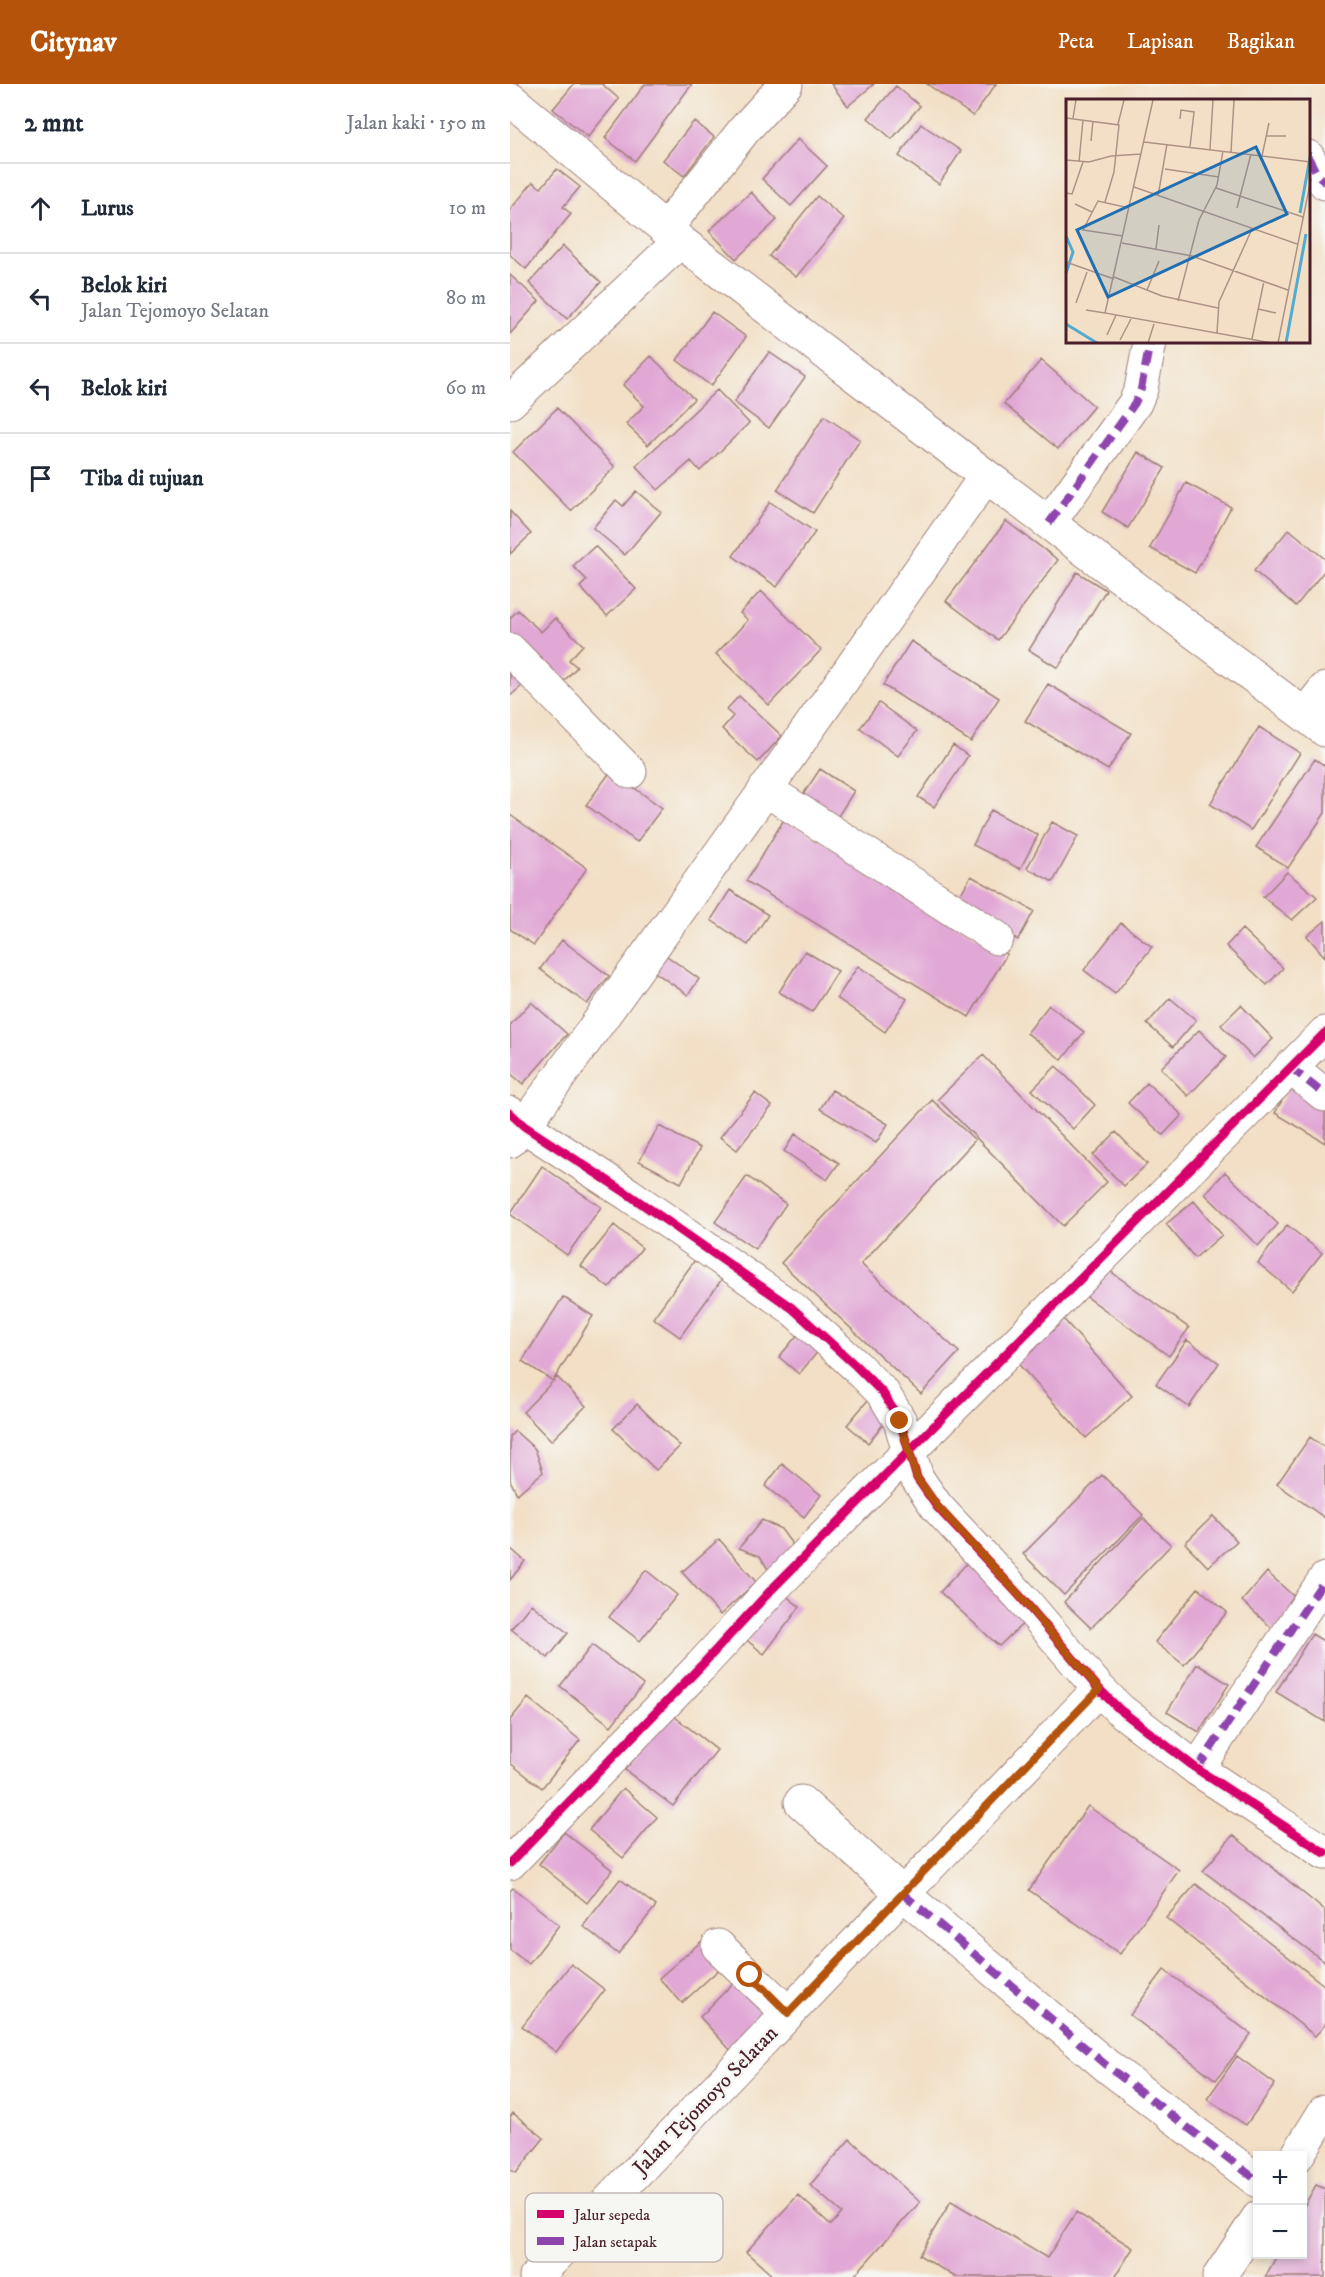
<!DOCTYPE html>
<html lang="id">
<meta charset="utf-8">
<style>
body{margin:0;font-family:"IM FELL DW Pica",serif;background:#f6f6f7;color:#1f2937}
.controls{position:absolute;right:18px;bottom:18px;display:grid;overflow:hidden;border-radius:0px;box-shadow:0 3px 9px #0003}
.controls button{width:54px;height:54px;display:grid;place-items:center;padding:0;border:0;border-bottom:2px solid #e0e1e3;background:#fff;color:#1f2937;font:30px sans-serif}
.stop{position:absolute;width:18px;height:18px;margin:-14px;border:4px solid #b45309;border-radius:50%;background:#fff}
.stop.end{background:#b45309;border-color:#fff;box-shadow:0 2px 6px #0008}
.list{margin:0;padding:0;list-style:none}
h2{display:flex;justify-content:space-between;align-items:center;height:78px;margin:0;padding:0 24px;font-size:26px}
h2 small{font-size:20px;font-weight:400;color:#747a83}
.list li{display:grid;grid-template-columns:39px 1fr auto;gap:18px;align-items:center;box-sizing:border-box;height:90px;padding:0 24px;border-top:2px solid #e0e1e3}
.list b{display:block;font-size:22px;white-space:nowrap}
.list p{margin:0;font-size:20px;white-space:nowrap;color:#747a83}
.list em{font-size:20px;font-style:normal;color:#747a83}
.icon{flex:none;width:33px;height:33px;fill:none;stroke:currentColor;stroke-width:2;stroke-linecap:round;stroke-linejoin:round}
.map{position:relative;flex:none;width:815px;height:2193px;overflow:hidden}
header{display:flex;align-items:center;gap:36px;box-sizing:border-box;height:84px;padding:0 30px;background:#b45309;color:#fff}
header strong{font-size:28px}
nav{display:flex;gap:33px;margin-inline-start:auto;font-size:21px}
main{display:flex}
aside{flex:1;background:#fff}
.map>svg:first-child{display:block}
.building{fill:#e1a7d5}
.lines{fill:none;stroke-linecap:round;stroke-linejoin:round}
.minor-casing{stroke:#9e7f78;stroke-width:35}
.minor{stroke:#fff;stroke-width:33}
.quiet{stroke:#8e44ad;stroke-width:8;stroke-dasharray:15 8;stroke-linecap:butt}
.cycleway-casing{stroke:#f6f6f2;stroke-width:13}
.cycleway{stroke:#d6006c;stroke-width:9}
.route{stroke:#b45309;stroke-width:8}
.labels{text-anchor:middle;stroke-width:5;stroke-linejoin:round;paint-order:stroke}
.street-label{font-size:21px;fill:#4a1f2b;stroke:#f6f6f2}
.inset-river{fill:none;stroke:#53acd0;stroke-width:3}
.inset-road{fill:none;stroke:#af9287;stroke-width:1.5}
.view{fill:#1f6fb2;fill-opacity:0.15;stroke:#1f6fb2;stroke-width:3}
.inset-edge{fill:none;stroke:#4a1f2b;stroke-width:3}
.key{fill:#f6f6f2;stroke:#c2b6b6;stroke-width:1.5}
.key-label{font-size:16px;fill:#4a1f2b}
</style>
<header>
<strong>Citynav</strong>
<nav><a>Peta</a><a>Lapisan</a><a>Bagikan</a></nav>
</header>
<main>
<aside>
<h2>2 mnt<small>Jalan kaki · 150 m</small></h2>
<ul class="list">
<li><svg class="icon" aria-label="ahead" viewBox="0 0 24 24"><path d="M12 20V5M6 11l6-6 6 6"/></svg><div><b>Lurus</b></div><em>10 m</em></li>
<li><svg class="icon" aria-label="left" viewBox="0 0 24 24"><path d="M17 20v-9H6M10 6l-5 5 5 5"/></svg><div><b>Belok kiri</b><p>Jalan Tejomoyo Selatan</p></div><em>80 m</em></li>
<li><svg class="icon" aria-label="left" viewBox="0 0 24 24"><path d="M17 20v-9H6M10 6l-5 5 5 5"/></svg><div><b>Belok kiri</b></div><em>60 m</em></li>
<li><svg class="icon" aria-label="arrive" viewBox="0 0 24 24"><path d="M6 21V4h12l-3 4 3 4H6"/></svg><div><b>Tiba di tujuan</b></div></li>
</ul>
</aside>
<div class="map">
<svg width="815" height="2193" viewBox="0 0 815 2193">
<rect width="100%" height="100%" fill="#f6f6f2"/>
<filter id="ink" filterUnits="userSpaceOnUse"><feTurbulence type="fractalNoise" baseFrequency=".0167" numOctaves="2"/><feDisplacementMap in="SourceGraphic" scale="12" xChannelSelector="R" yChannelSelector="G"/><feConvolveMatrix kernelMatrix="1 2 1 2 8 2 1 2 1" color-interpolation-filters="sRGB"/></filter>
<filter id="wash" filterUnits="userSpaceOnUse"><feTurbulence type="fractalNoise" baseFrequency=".008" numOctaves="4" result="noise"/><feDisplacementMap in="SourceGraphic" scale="24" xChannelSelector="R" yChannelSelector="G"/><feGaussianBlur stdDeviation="1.35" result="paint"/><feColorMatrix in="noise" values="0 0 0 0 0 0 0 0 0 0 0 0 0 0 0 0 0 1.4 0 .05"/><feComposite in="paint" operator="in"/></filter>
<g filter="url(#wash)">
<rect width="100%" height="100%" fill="#f2dfc5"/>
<g id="blocks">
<path class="building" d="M64,0H92L109,15L78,53L43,25Z
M135,0H182L125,77L95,54Z
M321,0H364L338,22Z
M417,0H486L463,32Z
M386,2L410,22L382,55L358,34Z
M184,37L204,53L174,92L153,76Z
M411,40L451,67L429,100L389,72Z
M288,55L317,82L281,122L252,95Z
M47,85L70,103L53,123L61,130L16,185L0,171V126L23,98L31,104Z
M241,108L267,136L226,175L199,147Z
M307,112L334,135L286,193L259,172Z
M53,162L91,198L57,235L19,199Z
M0,191L29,217L0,250Z
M202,228L236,253L201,302L167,276Z
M259,268L295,293L259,344L224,318Z
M141,272L184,315L138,361L116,340L134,322L113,301Z
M531,276L584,322L548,365L494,320Z
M207,306L239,339L190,387L181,377L148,406L126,382Z
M47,324L105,383L61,427L3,368Z
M314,332L350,356L303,429L267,406Z
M628,368L655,384L618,444L592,428Z
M676,399L721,423L685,489L640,464Z
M126,407L151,428L115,471L83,444L106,416L113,422Z
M260,418L305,448L267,503L223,472Z
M0,427L21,450L0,470Z
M496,437L548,476L488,556L436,517Z
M779,445L815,475V486L786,522L744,487Z
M85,462L126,505L97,532L70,503L77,496L63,482Z
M567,488L596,506L548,584L519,566Z
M251,507L311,566L259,621L206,570L238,536L230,529Z
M8,526L31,548L45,534L73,561L59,576L67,583L51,600L0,551V534Z
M401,557L489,614L461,658L373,601Z
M0,573L19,596L0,612Z
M538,600L621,649L598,686L515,637Z
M229,612L272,652L248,678L212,645L223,632L216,626Z
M369,619L407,647L388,672L350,644Z
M749,643L790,669L741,746L700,720Z
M443,661L458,672L424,723L408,713Z
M805,675L815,682V729L778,784L746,763Z
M310,685L344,707L325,737L290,715Z
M101,687L152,724L127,758L76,721Z
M481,726L528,751L510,785L463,761Z
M0,731L77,784L24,861L0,845Z
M275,734L497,870L459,933L236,797Z
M542,738L568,752L543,798L517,784Z
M777,788L807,813L782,836L753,813Z
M461,792L524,827L508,856L445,820Z
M220,806L258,831L238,861L201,836Z
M815,837V873L797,852Z
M611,839L642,863L605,910L574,886Z
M732,845L773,884L757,901L716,862Z
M52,856L99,892L77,920L30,885Z
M150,867L189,895L178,911L139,884Z
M295,867L328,887L302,928L269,908Z
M348,882L397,915L375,948L327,914Z
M660,914L686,936L663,963L637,940Z
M21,918L57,950L13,1000L0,989V941Z
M539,921L574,948L552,976L517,949Z
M731,921L763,955L743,974L711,941Z
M689,946L716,973L678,1012L651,984Z
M473,971L597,1098L553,1142L428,1015Z
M546,982L585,1021L563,1045L522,1006Z
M637,999L672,1031L653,1051L618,1019Z
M780,1002L815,1022V1059L765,1029Z
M322,1006L378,1040L366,1059L310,1025Z
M245,1009L262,1022L227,1066L210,1053Z
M422,1016L465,1056L351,1180L449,1268L411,1310L271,1179Z
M149,1042L190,1064L171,1099L129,1077Z
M606,1048L637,1080L614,1102L583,1071Z
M285,1050L329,1079L317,1096L274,1067Z
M32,1082L91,1123L57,1171L0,1130Z
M715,1088L768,1140L748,1162L695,1110Z
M237,1092L276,1120L245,1165L205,1138Z
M684,1117L712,1151L685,1174L656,1140Z
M104,1141L132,1164L99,1204L71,1182Z
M777,1141L812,1169L782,1207L748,1179Z
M185,1176L212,1195L170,1253L143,1234Z
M593,1182L679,1244L659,1272L573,1210Z
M53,1213L83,1232L43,1297L12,1277Z
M548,1229L622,1312L576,1354L501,1272Z
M290,1248L310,1265L289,1290L269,1273Z
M677,1256L709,1279L679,1323L646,1300Z
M47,1293L76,1322L41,1357L13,1328Z
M358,1316L379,1333L358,1359L337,1341Z
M127,1320L170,1362L146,1386L103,1345Z
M5,1347L25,1365L33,1388L7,1410L0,1396V1352Z
M800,1353L815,1364V1434L767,1400Z
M272,1380L311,1411L294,1433L255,1402Z
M592,1391L633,1431L554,1511L513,1470Z
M703,1432L727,1457L698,1483L675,1459Z
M633,1434L661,1461L581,1544L554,1518Z
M252,1436L271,1445L285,1464L262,1492L250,1472L229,1464Z
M209,1455L246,1498L210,1531L172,1488Z
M0,1464L15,1477L0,1496Z
M461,1475L521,1532L489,1562L430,1508Z
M136,1486L167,1511L130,1557L99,1533Z
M757,1488L790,1518L765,1547L732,1517Z
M266,1504L290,1523L254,1570L229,1550Z
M688,1504L717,1528L674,1581L645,1558Z
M21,1520L58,1549L38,1574L1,1545Z
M802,1550L815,1558V1638L766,1608Z
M82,1561L133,1601L101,1642L50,1602Z
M687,1580L719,1600L689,1648L657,1628Z
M18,1614L70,1656L32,1704L0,1679V1636Z
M160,1629L207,1666L163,1722L115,1686Z
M113,1704L147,1733L113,1774L79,1746Z
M578,1722L669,1786L610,1870L519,1806Z
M54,1748L102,1786L77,1819L29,1780Z
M723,1751L815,1827V1878L693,1787Z
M110,1795L146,1822L108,1870L73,1842Z
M686,1800L815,1902V1941L805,1952L656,1834Z
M3,1804L49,1841L19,1880L0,1866V1807Z
M193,1856L215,1880L172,1919L149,1894Z
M61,1880L95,1906L46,1968L12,1942Z
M654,1886L741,1950L706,1996L620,1931Z
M228,1894L265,1930L223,1969L190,1933Z
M727,1972L765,2000L736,2041L697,2015Z
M3,2029L34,2054L6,2089L0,2085V2033Z
M340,2055L410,2118L343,2193H264L236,2168L288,2111L321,2141L332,2129L300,2101Z
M806,2101L815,2105V2193H755L768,2170H792V2126Z
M441,2117L537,2174L566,2128L623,2164L605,2193H445L409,2171Z"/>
</g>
</g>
<g filter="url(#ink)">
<use href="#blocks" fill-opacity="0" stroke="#9e7f78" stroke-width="1.5"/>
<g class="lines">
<g class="minor-casing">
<path id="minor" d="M0,15L170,157L476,392L815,646
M798,73L806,88L815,99
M156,144L235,45L276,0
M0,318L170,157
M539,439L625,319L631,305L640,258
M0,566L120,688
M795,631L815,605
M255,705L487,854
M780,983L815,1011
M0,1029L14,1042L118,1110L282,1224L346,1282L373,1309L390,1337L407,1394L427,1423L509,1511L589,1605L609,1625L687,1685L815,1769
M0,1057L14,1042L249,715L476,392
M687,1685L815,1495
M291,1718L392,1809L597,1982L748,2097
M0,1779L191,1582L262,1505L815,949
M208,1862L278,1929
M787,2072L815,2027
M26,2193L589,1605
M709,2193L748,2134"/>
</g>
<use href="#minor" class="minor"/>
<path class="quiet" d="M798,73L806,88L815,99
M539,439L625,319L631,305L640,258
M780,983L815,1011
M687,1685L815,1495
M392,1809L597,1982L748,2097"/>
<g class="cycleway-casing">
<path id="cycleway" d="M0,1029L14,1042L118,1110L282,1224L346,1282L373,1309L390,1337L407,1394L427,1423L509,1511L589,1605L609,1625L687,1685L815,1769
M0,1779L191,1582L262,1505L815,949"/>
</g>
<use href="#cycleway" class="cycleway"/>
</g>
</g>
<g class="lines" filter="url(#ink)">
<path class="route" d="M240,1891L278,1929L589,1605L509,1511L428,1423L407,1394L390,1337"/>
</g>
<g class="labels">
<g class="street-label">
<text transform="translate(195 2016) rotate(-46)" y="7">Jalan Tejomoyo Selatan</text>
</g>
</g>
<g transform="translate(556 15)">
<rect width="244" height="244" fill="#f2dfc5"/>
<path class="inset-river" d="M234,114L245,53M0,137L7,153L0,174M0,225L31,244M220,244L240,135"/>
<path class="inset-road" d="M87,1L39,214L206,244M0,19L53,26L48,73L39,103M7,19L10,1M114,20L115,11L128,13L124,48M52,25L58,1M200,37H220M25,42L27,22M78,43L245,63M144,50L147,1M165,53L168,1M196,57L203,24M0,61L23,63L45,57L75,55M13,63L17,21M99,70L153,78M68,88L231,145M150,89L237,118M0,94L6,95L17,63M92,97L101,45M9,105L26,113M171,109L185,55M57,137L17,131L32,102L63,109M56,144L126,157L222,191M90,150L93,126M0,163L48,180M48,178L96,197L152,209M81,191L93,162M112,202L133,121L151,86L157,52M10,204L21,173M192,210L210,214M20,211L39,214M151,234L153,203L186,130M41,236L50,216M186,240L198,182M54,241L65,220M82,244L88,225M212,244L245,80"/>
<path class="view" d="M190,48L221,115L42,198L11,131Z"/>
<rect width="244" height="244" class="inset-edge"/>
</g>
<rect x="15" y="2109" width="198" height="69" rx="9" class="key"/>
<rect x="27" y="2126" width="27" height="8" fill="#d6006c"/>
<rect x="27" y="2153" width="27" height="8" fill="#8e44ad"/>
<g class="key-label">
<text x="64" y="2136">Jalur sepeda</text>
<text x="64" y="2163">Jalan setapak</text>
</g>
</svg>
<div class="controls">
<button>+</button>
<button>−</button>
</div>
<div class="stop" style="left:240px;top:1891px"></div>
<div class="stop end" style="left:390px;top:1337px"></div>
</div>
</main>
